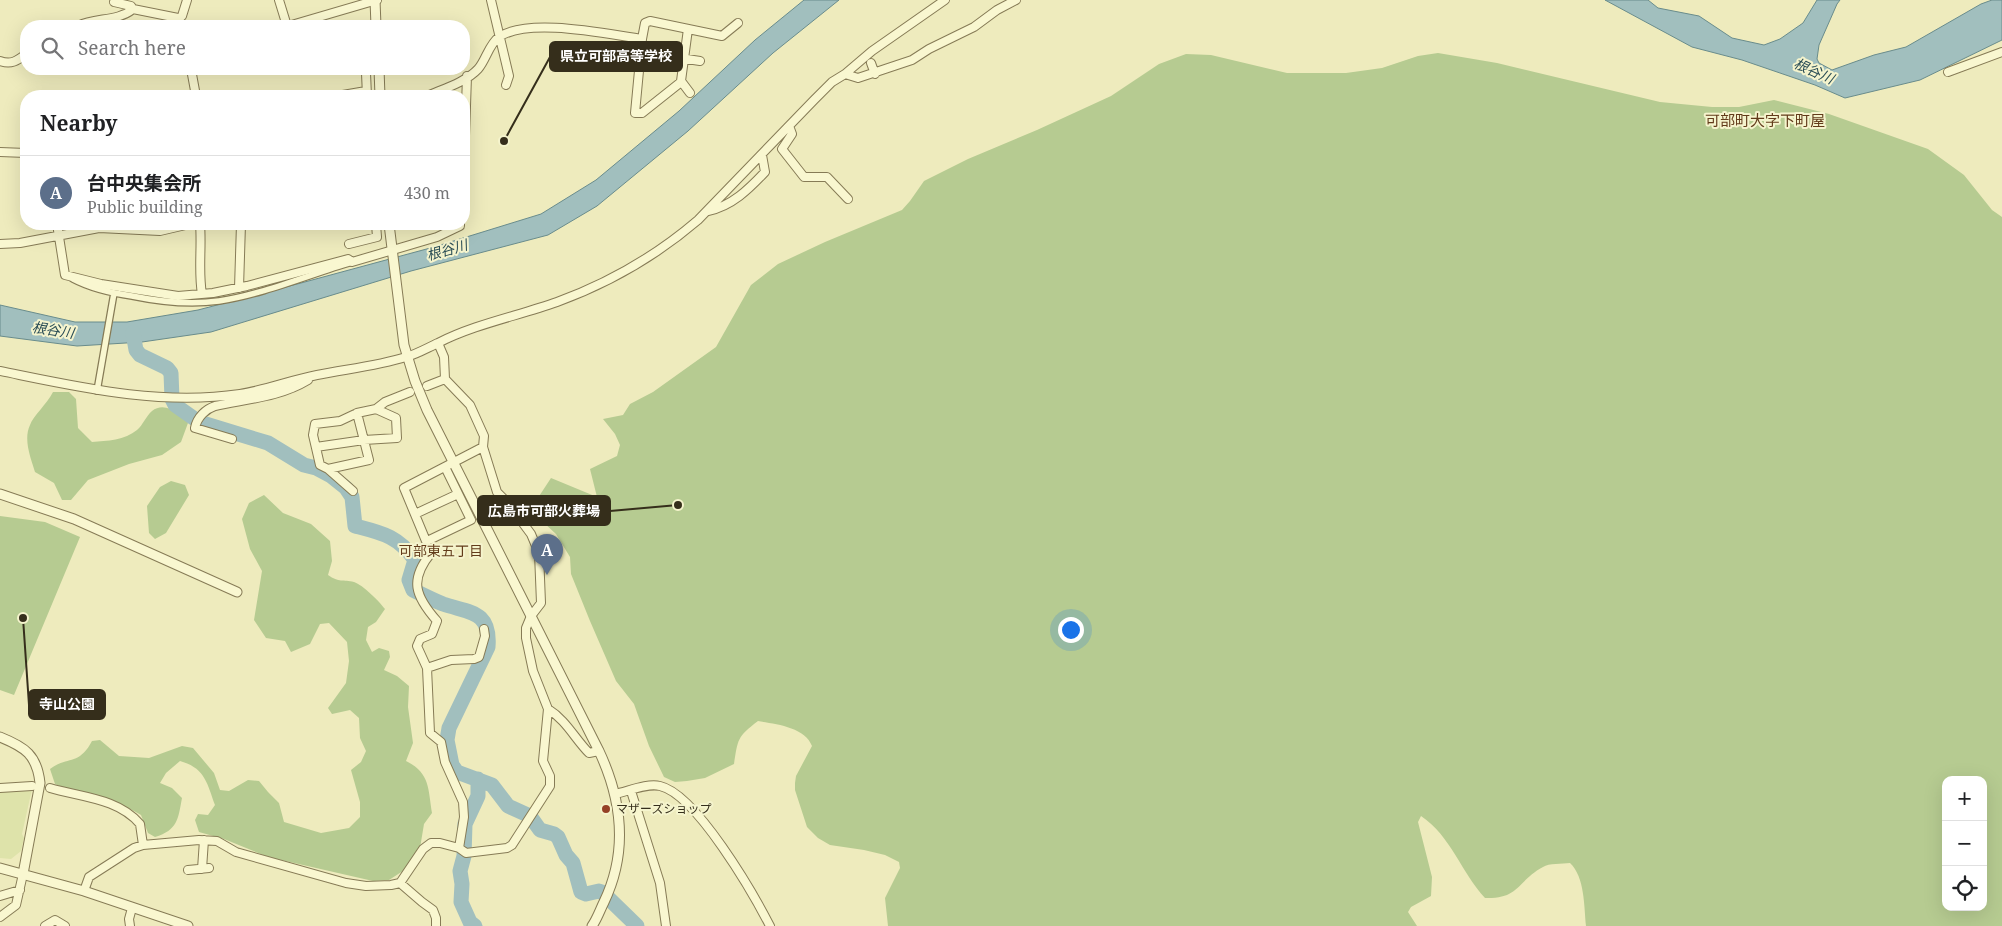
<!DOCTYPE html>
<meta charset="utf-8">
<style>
body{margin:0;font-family:"Noto Serif","Noto Sans JP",serif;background:#f2f2f2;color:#202124}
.controls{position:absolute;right:15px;bottom:15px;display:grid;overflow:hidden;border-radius:10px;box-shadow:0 5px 20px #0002}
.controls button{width:45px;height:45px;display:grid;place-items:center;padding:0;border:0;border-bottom:1px solid #e0e0e0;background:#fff;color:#202124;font:25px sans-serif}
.you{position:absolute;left:1070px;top:629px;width:18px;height:18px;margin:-12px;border:4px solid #fff;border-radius:50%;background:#1a73e8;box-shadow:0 0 0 8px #1a73e833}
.badge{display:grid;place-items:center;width:32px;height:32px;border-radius:50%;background:#b45309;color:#fff;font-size:16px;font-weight:700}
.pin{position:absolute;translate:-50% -41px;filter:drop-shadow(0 1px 2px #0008)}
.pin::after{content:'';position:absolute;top:26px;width:18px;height:15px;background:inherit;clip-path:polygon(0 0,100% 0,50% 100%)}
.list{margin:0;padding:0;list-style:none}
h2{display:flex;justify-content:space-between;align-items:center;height:65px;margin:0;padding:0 20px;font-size:21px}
h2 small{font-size:16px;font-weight:400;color:#757577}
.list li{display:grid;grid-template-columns:32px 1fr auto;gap:15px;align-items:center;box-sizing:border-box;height:75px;padding:0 20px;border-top:1px solid #e0e0e0}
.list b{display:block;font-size:19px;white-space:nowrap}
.list p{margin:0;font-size:16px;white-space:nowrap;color:#757577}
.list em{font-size:16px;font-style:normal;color:#757577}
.icon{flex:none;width:28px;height:28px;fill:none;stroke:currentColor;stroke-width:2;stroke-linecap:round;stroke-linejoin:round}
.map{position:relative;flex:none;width:2002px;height:926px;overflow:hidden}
.search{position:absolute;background:#fff;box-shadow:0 5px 20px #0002;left:20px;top:20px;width:450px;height:55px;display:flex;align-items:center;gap:12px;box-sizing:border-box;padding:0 18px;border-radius:20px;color:#757577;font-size:19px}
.panel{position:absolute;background:#fff;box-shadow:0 5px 20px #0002;left:20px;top:90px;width:450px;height:140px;border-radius:20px}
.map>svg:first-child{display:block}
.farmland{fill:#dee3aa}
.green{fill:#b6cb91;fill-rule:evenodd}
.water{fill:#a1bfbe;stroke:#698c8c}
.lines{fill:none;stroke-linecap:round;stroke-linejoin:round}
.river{stroke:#a1bfbe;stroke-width:15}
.pedestrian-casing{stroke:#867b56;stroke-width:8}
.minor-casing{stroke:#867b56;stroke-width:10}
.tertiary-casing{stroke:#867b56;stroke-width:11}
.pedestrian{stroke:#f9f7d0;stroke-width:5.5}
.minor{stroke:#f9f7d0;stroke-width:8}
.tertiary{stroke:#f9f7d0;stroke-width:9}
.poi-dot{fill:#954126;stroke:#f5f4cd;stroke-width:2}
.labels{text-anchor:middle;stroke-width:4;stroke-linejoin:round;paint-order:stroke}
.poi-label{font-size:12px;fill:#352e1b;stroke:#f5f4cd;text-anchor:start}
.water-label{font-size:14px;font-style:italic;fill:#2a4d55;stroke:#f5f4cd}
.neighbourhood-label{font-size:14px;fill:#623b1a;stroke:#f5f4cd}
.quarter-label{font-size:15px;fill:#623b1a;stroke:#f5f4cd}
.leader{fill:none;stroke:#352e1b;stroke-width:2}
.callout-dot{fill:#352e1b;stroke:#f5f4cd;stroke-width:2}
.callout{fill:#352e1b;stroke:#352e1b;stroke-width:2}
.callout-label{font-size:14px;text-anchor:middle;font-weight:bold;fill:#fff}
</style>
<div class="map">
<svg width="2002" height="926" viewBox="0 0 2002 926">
<rect width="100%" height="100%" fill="#eeebbd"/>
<path class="farmland" d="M32,789L22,834L24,838L21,851L11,859L0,858V791Z"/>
<path class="green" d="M1438,53L1497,63L1660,102L1712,107H1739L1774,100L1829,114L1928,149L1964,175L1992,210L2002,217V926H1586C1584,907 1585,877 1570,863C1562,864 1549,863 1543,867C1517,881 1520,899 1485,898C1461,872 1451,836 1421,816L1418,822L1432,877L1431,896L1411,907L1408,912L1417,926H888L885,898L900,868L899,862L885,855L864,850L830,845L818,838L807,827L795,790V783L796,776L812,746C805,727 776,724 758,721C737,737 738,739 734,764L705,778L687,781L675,782L664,777L649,746L634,704L616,681L590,621L571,574L570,557L556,534L530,510L551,478L597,497L590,469L617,456L620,445L615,434L603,419L623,415L630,404L653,392L716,347L751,285L778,264L825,242L902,210L910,201L924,181L968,159L1037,130L1111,96L1159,64L1186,54L1211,55L1287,73H1346L1382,68L1418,56ZM1946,780H1983V907H1946Z
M53,392H69L76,399L78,428L92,442C107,441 125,440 137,430C143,425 146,416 152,411C164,401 181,413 188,423L181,442L162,455L129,464L88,480L71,500H62L54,483L35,472C31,458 23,440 30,425C33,416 47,404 53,392Z
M171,481L185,485L189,495L166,533L155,539L149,533L147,506L160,487Z
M264,495L283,513L311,524L330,541L332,561L328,575C339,583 343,579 354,582C363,585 379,601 385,609L376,622L368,627L366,640L372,652L379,648L389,651L390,657L384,670L397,676L409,686L408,707L413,743L406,761C430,773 428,788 432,813L424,824L420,848L406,869L389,880L373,881L268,857L224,839L199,832L195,820L198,814L208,815L215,805C207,783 205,768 180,761L166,773L160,783L172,788L182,798C178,819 178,830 155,837L148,833L141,815C127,807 113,800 97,796C82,792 69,791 55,784L50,769C67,756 79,766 92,741L100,740L119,756L149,758L182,746L193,748L214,773L220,790L229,791L248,780L259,781L268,792L279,803L284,822L321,833L349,828L360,817V802L351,770L361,762L366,751L360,738L359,718L350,710L332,714L328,708L346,683L349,661L347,642L329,623L320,624L310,644L291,652L285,641L266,638L254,620L262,571L250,549L242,519L249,503Z
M0,516L45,522L80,537L14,695L0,690Z"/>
<path class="water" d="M804,0H839L773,53L688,131L597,206L548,235L411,271L211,332L142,342L77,346L0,336V305L75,322H127L198,310L301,283L434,247L541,214L596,180L679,111L755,40Z
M1605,0H1648L1658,8L1699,16L1732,38L1764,45L1780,39L1803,23L1817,0H1840L1837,4L1819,45L1817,59L1819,63L1832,70L1874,55L1906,47L1981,4L1992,0H2002V40L1920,80L1845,98L1815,85L1742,60L1692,47Z"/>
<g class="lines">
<path class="river" d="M133,333L136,350L140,355L167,368L171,373L172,399L175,405L199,422L268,443L304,465L316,468L331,476L346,488L352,497L355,526C382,533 398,536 415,560L409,580L413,590C423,595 433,600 443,604C469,613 491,610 488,647L449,728L447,740L452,765L457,772L492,785L508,806L530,816L540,830L554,834L558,837L566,855L573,863L581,892L586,894L599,891L602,892L637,926
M475,926L470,922L461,902L462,884L460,871L464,856L465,824L478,796V779"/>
<g class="pedestrian-casing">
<path id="pedestrian" d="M73,279C92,289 111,293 132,296C161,302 190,305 219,301C264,294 308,275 352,262
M97,391L114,293"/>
</g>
<g class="minor-casing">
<path id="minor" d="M115,0L114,2L131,6L133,9
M279,0L287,26
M491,0L509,76L506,85
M945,0L872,51L845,74L858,78L912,60L929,49L974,27L997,10L1016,0
M179,19L182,16L187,0
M78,26C96,17 117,22 133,9L178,18L180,26
M288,26L377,0
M688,29L681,81L690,93
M641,52L700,61
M0,61C11,65 17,61 26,54
M871,63L875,74
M191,69L196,96
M1948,72L2002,52
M366,73L367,96
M681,82L642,113H635L642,39L645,23L650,21L722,36L738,23
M337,96L366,91
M427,96C443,89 466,82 478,69C486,60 489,44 499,37C529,17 606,34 642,39
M789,126L792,134L782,149L804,177H827L848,199
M0,152L26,153
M464,165L467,76
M708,211C732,206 749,189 765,172L762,155
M57,224L65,275L101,284L178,296L213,293L247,286L348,259L352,262L437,237L460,226V224
M200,224C202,247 198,271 202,294
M0,244L20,243L99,228L160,231L190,224
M349,244L377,237L376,224
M239,288L241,224
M438,343C475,324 518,316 557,302C609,283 656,256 698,220L814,100L832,82L845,74
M0,371C79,387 159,406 240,394C266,390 291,380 317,375C347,369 377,366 406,357C417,354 427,348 438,343L444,357L445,379L470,405L484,436L483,447L497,492L508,503L531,534L539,553L541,603L531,616L526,628V638L533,671L548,709L543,761L550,776V786L512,845L507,848L466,853L459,848L440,843H431L423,849L400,883L391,885L366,886L346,883L236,852L217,841L199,840L143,845L134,848L89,877L84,891
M427,386L445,379
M357,413L369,460L328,469L320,465L313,435L315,424L340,421L357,413L376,409L385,402L410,392
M232,439L195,428C197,417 206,409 215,406C248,399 280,397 308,380
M316,447L364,440L397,438L396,418L376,409
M328,469L353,491
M415,514L458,494
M427,541L471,520L445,467
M427,668L451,660L474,659L479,657L485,636L484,629
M548,709C566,720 575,739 589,753L599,751
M0,788L32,786
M50,788C80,797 118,798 140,824L143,845
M631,791L660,883L666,926
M615,794C629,791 647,783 660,786C696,794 753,893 770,926
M459,848L464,817L463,802L445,762L441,742L430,733L427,668L417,646L420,639L432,634L437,621C415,596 409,580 431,553L404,488L483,447
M202,869L204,840
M188,870L209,868
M400,883L422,902L433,910L436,918V926
M0,896L20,890
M0,917L16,905L23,874
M45,926L55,920L65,926
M130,926L129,919L132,908"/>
</g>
<g class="tertiary-casing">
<path id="tertiary" d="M375,0L376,26
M379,69L380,96
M389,224L404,345L415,381L427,410L599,751C622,800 628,852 604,902C600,910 597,919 592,926
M0,494L74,519L237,592
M0,737C25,747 37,755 40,783L23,874
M0,868L84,891L188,926"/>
</g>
<use href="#pedestrian" class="pedestrian"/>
<use href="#minor" class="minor"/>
<use href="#tertiary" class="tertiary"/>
</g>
<circle class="poi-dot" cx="606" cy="809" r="5"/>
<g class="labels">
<g class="poi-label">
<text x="616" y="813">マザーズショップ</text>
</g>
<g class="water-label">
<text transform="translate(1814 71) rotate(24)" y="5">根谷川</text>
<text transform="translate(447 250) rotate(-16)" y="5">根谷川</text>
<text transform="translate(53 330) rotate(9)" y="5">根谷川</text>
</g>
<g class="neighbourhood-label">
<text x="441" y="556">可部東五丁目</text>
</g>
<g class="quarter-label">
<text x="1765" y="126">可部町大字下町屋</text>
</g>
</g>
<path class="leader" d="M504 141L550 57M678 505L610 511M23 618L29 705"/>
<g class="callout-dot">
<circle cx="504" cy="141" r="5"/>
<circle cx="678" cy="505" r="5"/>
<circle cx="23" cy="618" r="5"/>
</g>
<g class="callout">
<rect x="550" y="42" width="132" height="29" rx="5"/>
<rect x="478" y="496" width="132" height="29" rx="5"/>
<rect x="29" y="690" width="76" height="29" rx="5"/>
</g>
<g class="callout-label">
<text x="616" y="61">県立可部高等学校</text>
<text x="544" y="516">広島市可部火葬場</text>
<text x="67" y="709">寺山公園</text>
</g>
</svg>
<div class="controls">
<button>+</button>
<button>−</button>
<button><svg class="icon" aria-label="locate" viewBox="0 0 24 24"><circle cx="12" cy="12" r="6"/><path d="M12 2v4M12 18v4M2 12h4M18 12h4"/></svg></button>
</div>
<div class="you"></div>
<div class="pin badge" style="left:547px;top:575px;background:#5c6f8a">A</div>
<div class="search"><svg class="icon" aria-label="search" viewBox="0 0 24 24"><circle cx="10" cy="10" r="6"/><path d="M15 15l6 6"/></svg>Search here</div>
<section class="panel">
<h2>Nearby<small></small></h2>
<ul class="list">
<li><span class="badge" style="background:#5c6f8a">A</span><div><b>台中央集会所</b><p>Public building</p></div><em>430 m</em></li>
</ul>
</section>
</div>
